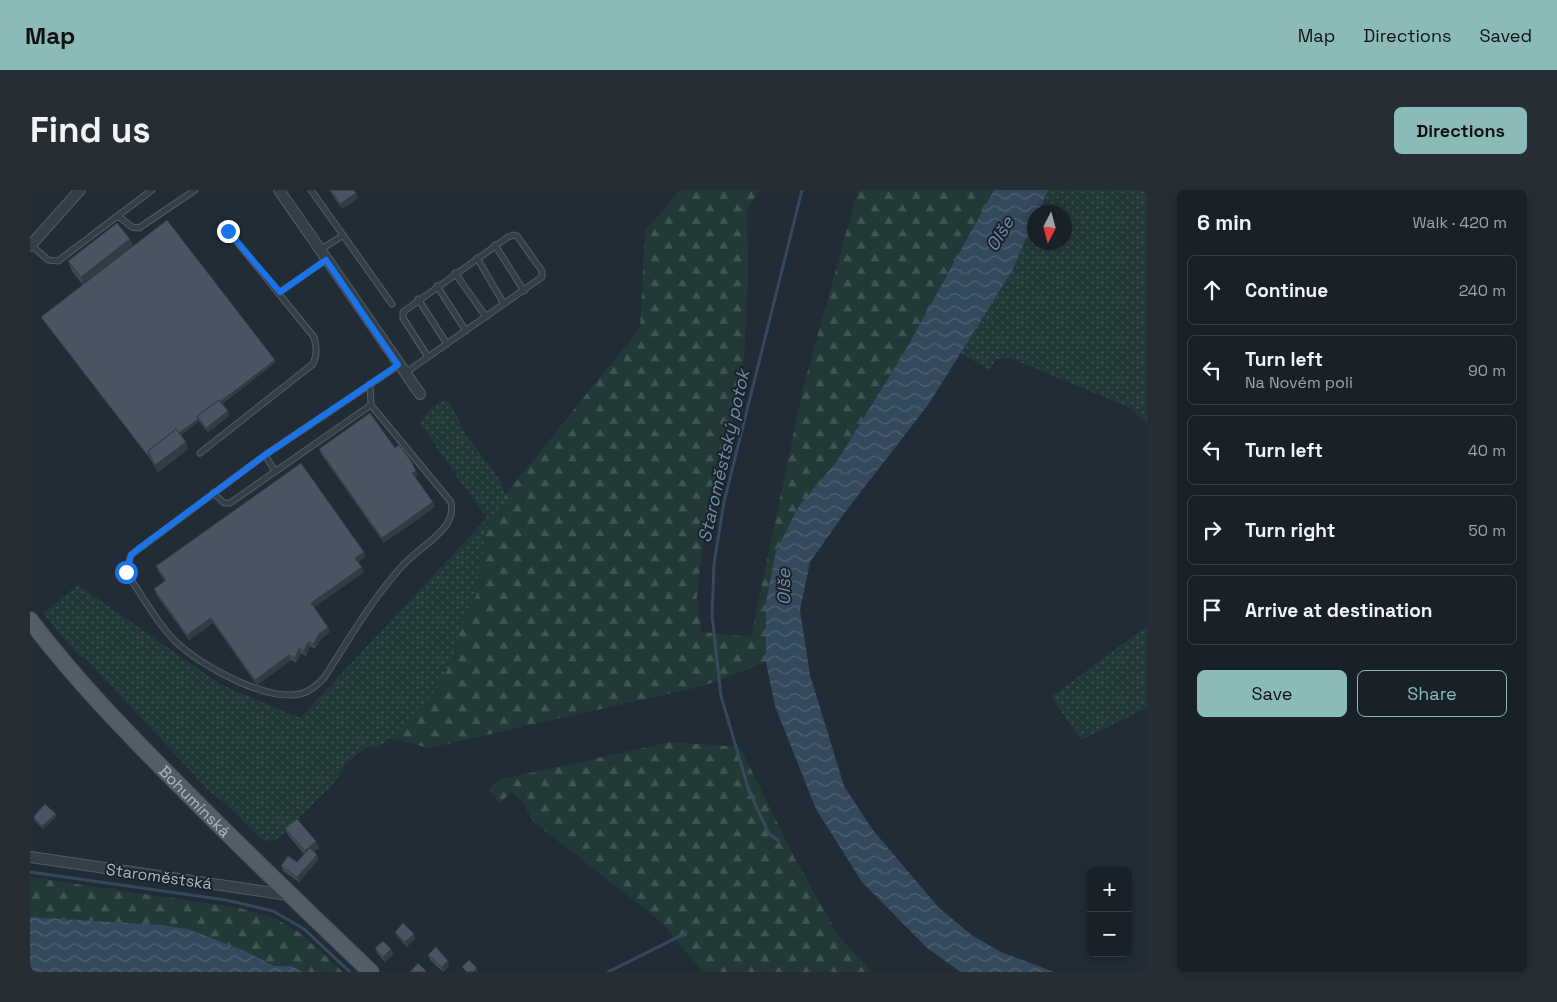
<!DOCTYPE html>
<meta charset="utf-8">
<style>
body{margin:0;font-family:"Space Grotesk",sans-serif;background:#262e34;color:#f1f3f6}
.controls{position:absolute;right:15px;bottom:15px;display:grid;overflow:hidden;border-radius:8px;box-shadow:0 2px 8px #0003}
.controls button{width:45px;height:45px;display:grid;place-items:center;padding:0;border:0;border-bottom:1px solid #373e45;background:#192128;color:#f1f3f6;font:25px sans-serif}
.compass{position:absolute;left:997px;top:15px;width:45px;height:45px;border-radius:50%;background:#192128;box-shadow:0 2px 8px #0003;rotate:186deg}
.stop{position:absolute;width:15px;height:15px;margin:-11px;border:4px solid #1a73e8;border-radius:50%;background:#fff}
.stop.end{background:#1a73e8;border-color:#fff;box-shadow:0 1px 5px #0008}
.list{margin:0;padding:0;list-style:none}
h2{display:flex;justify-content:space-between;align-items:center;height:65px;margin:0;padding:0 20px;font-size:21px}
h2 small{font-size:16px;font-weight:400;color:#9fa3a8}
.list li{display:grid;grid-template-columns:32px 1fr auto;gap:15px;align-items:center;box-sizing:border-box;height:70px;margin:0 10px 10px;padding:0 10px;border:1px solid #373e45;border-radius:8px}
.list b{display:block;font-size:19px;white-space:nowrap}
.list p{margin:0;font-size:16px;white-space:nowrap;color:#9fa3a8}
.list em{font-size:16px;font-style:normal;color:#9fa3a8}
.actions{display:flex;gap:10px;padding:15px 20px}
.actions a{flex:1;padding:11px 0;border:1px solid #8bbbb9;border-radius:8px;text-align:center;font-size:18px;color:#8bbbb9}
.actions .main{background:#8bbbb9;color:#111}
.icon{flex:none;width:28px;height:28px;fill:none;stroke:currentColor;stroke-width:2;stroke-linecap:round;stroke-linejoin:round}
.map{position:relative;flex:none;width:1117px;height:782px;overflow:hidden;border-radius:8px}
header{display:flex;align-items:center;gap:30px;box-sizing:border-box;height:70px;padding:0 25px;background:#8bbbb9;color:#111}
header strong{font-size:24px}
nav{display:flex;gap:28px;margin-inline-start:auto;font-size:18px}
.intro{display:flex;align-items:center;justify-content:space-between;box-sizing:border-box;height:120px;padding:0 30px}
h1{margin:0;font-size:35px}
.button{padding:12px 22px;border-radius:8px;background:#8bbbb9;color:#111;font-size:18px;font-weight:700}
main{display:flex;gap:30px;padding:0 30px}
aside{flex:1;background:#192128;border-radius:8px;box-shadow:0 2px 8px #0003}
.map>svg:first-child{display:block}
.grass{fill:url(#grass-dots)}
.forest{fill:url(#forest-firs)}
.water{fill:url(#water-waves)}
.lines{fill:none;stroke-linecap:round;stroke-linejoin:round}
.stream{stroke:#35495d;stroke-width:3}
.lane-casing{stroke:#515b65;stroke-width:7}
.street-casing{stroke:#515b65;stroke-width:12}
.primary-casing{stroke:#3d4751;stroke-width:18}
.lane{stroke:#343e47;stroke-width:5}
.street{stroke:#343e47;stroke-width:10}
.primary{stroke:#525d67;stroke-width:16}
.wall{fill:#3f4a54}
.shaded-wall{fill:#333c45}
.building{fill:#495662;stroke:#333c45}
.route{stroke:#1a73e8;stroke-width:6}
.labels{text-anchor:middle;stroke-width:4;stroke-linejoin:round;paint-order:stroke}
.street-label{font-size:16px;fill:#aeb8c4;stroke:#1a232b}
.water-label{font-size:18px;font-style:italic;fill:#708ca7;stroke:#1a232b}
</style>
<header>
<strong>Map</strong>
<nav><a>Map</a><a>Directions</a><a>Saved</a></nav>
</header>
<div class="intro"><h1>Find us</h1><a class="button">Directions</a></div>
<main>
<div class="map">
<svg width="1117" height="782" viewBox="0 0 1117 782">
<defs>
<pattern id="grass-dots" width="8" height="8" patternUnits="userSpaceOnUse" patternTransform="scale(1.25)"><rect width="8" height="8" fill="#233938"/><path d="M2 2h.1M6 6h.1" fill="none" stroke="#405453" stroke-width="1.8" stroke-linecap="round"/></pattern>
<pattern id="forest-firs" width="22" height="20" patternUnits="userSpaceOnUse" patternTransform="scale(1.25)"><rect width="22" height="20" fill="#233938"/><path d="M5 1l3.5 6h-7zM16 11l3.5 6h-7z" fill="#405453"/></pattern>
<pattern id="water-waves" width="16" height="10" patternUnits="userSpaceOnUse" patternTransform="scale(1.25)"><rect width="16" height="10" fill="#35495d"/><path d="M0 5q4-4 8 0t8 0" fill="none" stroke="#506173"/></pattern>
</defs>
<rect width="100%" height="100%" fill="#212c36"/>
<path class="grass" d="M1018,0H1117V235L1100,218L980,168L966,169L960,180L930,163L982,81L1004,30V52H1034V22H1008Z
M415,210L420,213L436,245L471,291L475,307L473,317L456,339L446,407L433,427L423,470L405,501L390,519L360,548L348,557H336L315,575L305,592L247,650L238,651L231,649L195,613L180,602L57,470L45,462L13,423L48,395L190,494L270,528L457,328L425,284L427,281H423L390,233L401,217Z
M1117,436V518L1051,550L1021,507Z"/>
<path class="forest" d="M650,0H729L717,21L718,89L714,168L706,216L674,342L667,407L671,442L721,447L773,198L828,0H964L875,161L807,271L769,316L747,361L736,412V472L673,496L399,558L360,548L405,501L423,470L433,427L446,407L456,339L473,317L475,305L610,138L615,41Z
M640,552L710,557L765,669L808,745L842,782H673L631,732L504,632L492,612L482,602L470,613L459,600L468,590Z
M0,687L209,718L246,729L270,743L313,782H272L262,776H244L215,761L158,739L131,735L0,727Z"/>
<path class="water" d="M964,0H1018L1008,22H1004V30L982,81L898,215L816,321L780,372L770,420L780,485L814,596L842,639L909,718L943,746L973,763L1024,782H931L897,758L832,692L786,619L745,516L736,472V412L746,361L769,316L807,271L875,161Z
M0,727L131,735L158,739L215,761L244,776H262L272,782H0Z"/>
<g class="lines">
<path class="stream" d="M748,650L739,644L719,601L691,506L682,425L684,374L694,312L772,0
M0,682L196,710L243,721L274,739L320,782
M578,782L656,743"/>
<g class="lane-casing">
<path id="lane" d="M281,0L362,114
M88,26L102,37L109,38L165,0
M484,45L487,46L512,81V87L398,167L373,128V122L478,47Z
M1,55L18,70L28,71L122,0
M465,55L494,101
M290,60L312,46
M447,68L474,114
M425,83L456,127
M407,96L436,141
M250,102L296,70
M388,109L417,154
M375,183L398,167
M340,194L341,215L421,312C424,330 415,338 402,350C392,358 382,366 373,375C342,409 319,449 294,488C289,493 283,499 276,502C242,516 169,475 145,451C128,435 110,402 96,382L101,365L235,265L369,175
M170,263L283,174C287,164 287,158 284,147L198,41
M235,265L245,281
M183,303L194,313H200L341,215"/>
</g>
<g class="street-casing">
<path id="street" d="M249,0L390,204
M0,56L50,0
M0,667L258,705"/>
</g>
<g class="primary-casing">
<g id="primary">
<path id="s1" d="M0,430C44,488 96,542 148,594C211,658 276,720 341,782"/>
</g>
</g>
<use href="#lane" class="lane"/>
<use href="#street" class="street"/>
<use href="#primary" class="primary"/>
</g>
<path class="wall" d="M299,0H324L328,8L312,19Z
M100,49L103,56L246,172L192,214L198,221L199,226L178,242L169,231L151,245L156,252L158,259L128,282L120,269L12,129L11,127L53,95L42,81L38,71Z
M365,258L386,281L387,286L385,287L405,317L354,353L291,264L289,259Z
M336,366L328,372L334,382L284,417L300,442L290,450L285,459L280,456L276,466L271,463L266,473L261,470L227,495L183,433L159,450L126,404L124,399L135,391L128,381L126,376Z
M26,624L27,626L13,639L5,631L4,628Z
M255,638L286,651L289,658L284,662L287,665L288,670L269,692L253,681L251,676L267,672L274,664L258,645Z
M365,742L385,748L377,757L367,746Z
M345,758L361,759L363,764L355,772L347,763Z
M398,765L419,776L413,782L400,770Z"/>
<path class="shaded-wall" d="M326,3L328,8L312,19L310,14Z
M100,49L104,59L54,97L51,87Z
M245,170L246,172L170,230L169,228Z
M198,221L199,226L178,242L176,238Z
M168,229L169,231L121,268L120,266Z
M156,252L158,259L128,282L125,275Z
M386,281L387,286L384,288L382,283Z
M403,312L405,317L354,353L352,348Z
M334,362L336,366L327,373L325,368Z
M332,377L334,382L283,418L281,413Z
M181,428L183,433L159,450L157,445Z
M298,437L300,442L290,450L285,459L284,454L288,445Z
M278,452L280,456L276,466L274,461Z
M269,458L271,463L266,473L265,468Z
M259,465L261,470L227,495L225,490Z
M26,624L27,626L13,639L12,636Z
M286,651L289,658L277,668L275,661Z
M287,665L288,670L269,692L267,687Z
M384,744L385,748L377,757L375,752Z
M361,759L363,764L355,772L353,767Z
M418,771L419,776L413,782L412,777Z
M447,778L448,782H443Z"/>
<path class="building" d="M301,0H324L326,3L310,14Z
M137,30L245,170L190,212L189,210L167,226L168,229L149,243L146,239L118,261L119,266V267L11,127Z
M87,33L100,49L51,87L38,71Z
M189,210L198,221L176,238L167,226Z
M340,223L365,258L369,255L381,271L386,281L382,283L403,312L352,348L289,259Z
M146,239L156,252L125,275L118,261Z
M271,273L334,362L325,368L332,377L281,413L298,437L288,445L284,454L278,452L274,461L269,458L265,468L259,465L225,490L181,428L157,445L124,399L136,390L126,376Z
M15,614L26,624L12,636L4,628L5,625Z
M267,629L286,651L275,661L255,638Z
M280,658L287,665L267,687L251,676L258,666L267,672Z
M373,733L384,744L375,752L365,742Z
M353,751L361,759L353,767L345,758Z
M406,757L418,771L412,777L398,765Z
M439,770L447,778L443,782H437L432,777Z
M388,773L397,782H380Z"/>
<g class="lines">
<path class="route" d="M96,382L101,365L108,359L235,265L368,175L296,70L250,102L198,41"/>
</g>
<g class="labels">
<g class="street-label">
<text dy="6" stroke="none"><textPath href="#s1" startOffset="245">Bohumínská</textPath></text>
<text transform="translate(129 686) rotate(8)" y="6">Staroměstská</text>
</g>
<g class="water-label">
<text transform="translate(970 44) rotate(-59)" y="6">Olše</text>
<text transform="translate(694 266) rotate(-77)" y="6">Staroměstský potok</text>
<text transform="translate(754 397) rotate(-90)" y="6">Olše</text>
</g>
</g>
</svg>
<div class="controls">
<button>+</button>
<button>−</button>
</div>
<svg class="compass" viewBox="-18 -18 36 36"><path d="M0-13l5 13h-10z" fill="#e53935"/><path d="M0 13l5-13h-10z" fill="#9fa3a8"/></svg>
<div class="stop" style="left:96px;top:382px"></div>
<div class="stop end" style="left:198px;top:41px"></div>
</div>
<aside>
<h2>6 min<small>Walk · 420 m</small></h2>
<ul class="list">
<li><svg class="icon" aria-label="ahead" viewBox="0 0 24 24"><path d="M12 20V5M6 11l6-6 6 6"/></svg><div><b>Continue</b></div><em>240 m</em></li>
<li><svg class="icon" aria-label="left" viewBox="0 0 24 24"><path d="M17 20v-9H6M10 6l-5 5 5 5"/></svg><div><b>Turn left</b><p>Na Novém poli</p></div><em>90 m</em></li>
<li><svg class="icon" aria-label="left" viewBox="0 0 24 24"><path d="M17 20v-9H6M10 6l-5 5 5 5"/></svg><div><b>Turn left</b></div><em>40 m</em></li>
<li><svg class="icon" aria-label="right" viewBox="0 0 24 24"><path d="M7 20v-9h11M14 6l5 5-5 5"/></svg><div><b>Turn right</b></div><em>50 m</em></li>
<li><svg class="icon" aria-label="arrive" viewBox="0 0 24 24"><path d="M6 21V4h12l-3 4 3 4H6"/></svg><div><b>Arrive at destination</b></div></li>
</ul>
<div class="actions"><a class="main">Save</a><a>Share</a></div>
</aside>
</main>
